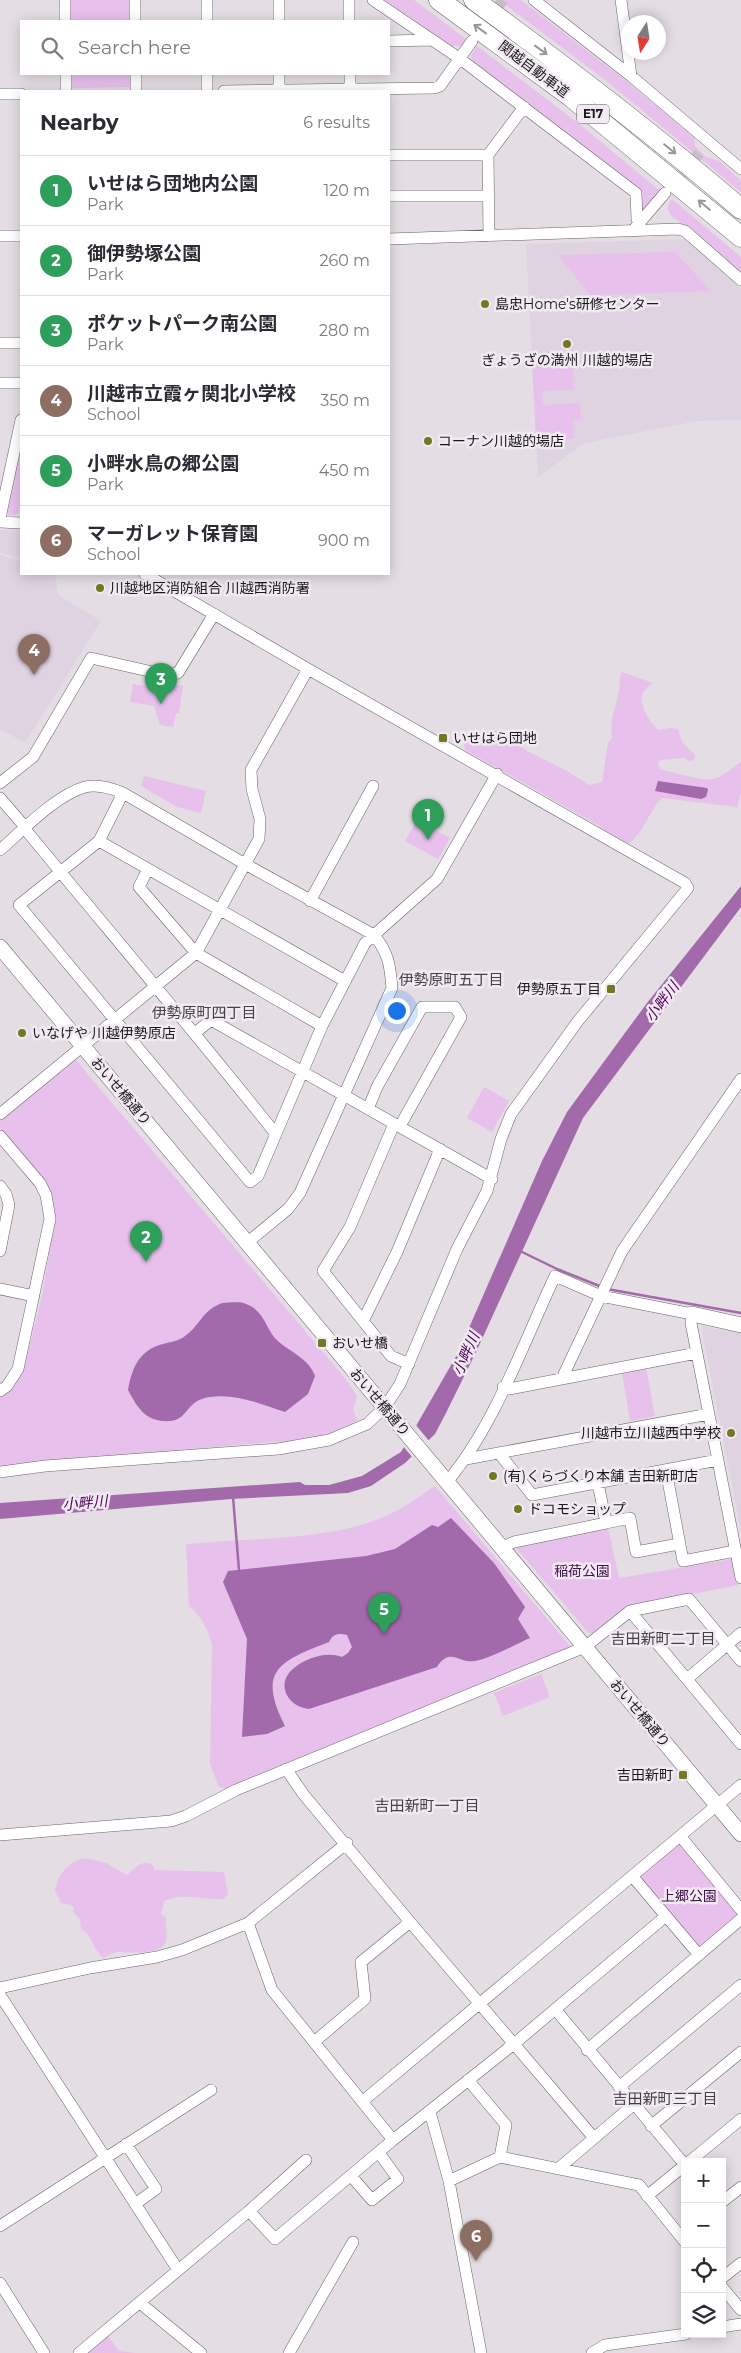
<!DOCTYPE html>
<meta charset="utf-8">
<style>
body{margin:0;font-family:Montserrat,"Noto Sans JP",sans-serif;background:#f2f2f3;color:#2b2b33}
.controls{position:absolute;right:15px;bottom:15px;display:grid;overflow:hidden;border-radius:0px;box-shadow:0 2px 12px #0003}
.controls button{width:45px;height:45px;display:grid;place-items:center;padding:0;border:0;border-bottom:1px solid #e1e1e2;background:#fff;color:#2b2b33;font:25px sans-serif}
.compass{position:absolute;left:621px;top:15px;width:45px;height:45px;border-radius:50%;background:#fff;box-shadow:0 2px 12px #0003;rotate:192deg}
.you{position:absolute;left:396px;top:1010px;width:18px;height:18px;margin:-12px;border:4px solid #fff;border-radius:50%;background:#1a73e8;box-shadow:0 0 0 8px #1a73e833}
.badge{display:grid;place-items:center;width:32px;height:32px;border-radius:50%;background:#d93025;color:#fff;font-size:16px;font-weight:700}
.pin{position:absolute;translate:-50% -41px;filter:drop-shadow(0 1px 2px #0008)}
.pin::after{content:'';position:absolute;top:26px;width:18px;height:15px;background:inherit;clip-path:polygon(0 0,100% 0,50% 100%)}
.list{margin:0;padding:0;list-style:none}
h2{display:flex;justify-content:space-between;align-items:center;height:65px;margin:0;padding:0 20px;font-size:21px}
h2 small{font-size:16px;font-weight:400;color:#7c7c81}
.list li{display:grid;grid-template-columns:32px 1fr auto;gap:15px;align-items:center;box-sizing:border-box;height:70px;padding:0 20px;border-top:1px solid #e1e1e2}
.list b{display:block;font-size:19px;white-space:nowrap}
.list p{margin:0;font-size:16px;white-space:nowrap;color:#7c7c81}
.list em{font-size:16px;font-style:normal;color:#7c7c81}
.icon{flex:none;width:28px;height:28px;fill:none;stroke:currentColor;stroke-width:2;stroke-linecap:round;stroke-linejoin:round}
.map{position:relative;flex:none;width:741px;height:2353px;overflow:hidden}
.search{position:absolute;background:#fff;box-shadow:0 2px 12px #0003;left:20px;top:20px;width:370px;height:55px;display:flex;align-items:center;gap:12px;box-sizing:border-box;padding:0 18px;border-radius:0px;color:#7c7c81;font-size:19px}
.panel{position:absolute;background:#fff;box-shadow:0 2px 12px #0003;left:20px;top:90px;width:370px;height:485px;border-radius:0px}
.map>svg:first-child{display:block}
.built{fill:#e0d3e1}
.green{fill:#e7c0ec}
.water{fill:#a269ab}
.pier{fill:#e4dde4}
.lines{fill:none;stroke-linecap:round;stroke-linejoin:round}
.stream{stroke:#a269ab;stroke-width:2.5}
.street-tunnel{stroke:#c6bfc6;stroke-width:11;stroke-dasharray:11 5.5;stroke-linecap:butt}
.street-casing{stroke:#69636a;stroke-width:12}
.secondary-casing{stroke:#69636a;stroke-width:16}
.highway-casing{stroke:#69636a;stroke-width:21}
.street{stroke:#fff;stroke-width:11}
.secondary{stroke:#fff;stroke-width:15}
.highway{stroke:#fff;stroke-width:20}
.oneway{stroke:#989798}
.poi-dot{fill:#747821;stroke:#f1eaf2;stroke-width:2}
.labels{text-anchor:middle;stroke-width:5;stroke-linejoin:round;paint-order:stroke}
.shield{fill:#f1eaf2;stroke:#5a575b;stroke-width:1}
.shield-label{font-size:12px;font-weight:bold;fill:#1a181a}
.street-label{font-size:14px;fill:#1a181a;stroke:#f1eaf2}
.poi-label{font-size:14px;fill:#1a181a;stroke:#f1eaf2;text-anchor:start}
.park-label{font-size:14px;fill:#440c4c;stroke:#f1eaf2}
.neighbourhood-label{font-size:15px;fill:#464046;stroke:#f1eaf2}
.water-label{font-size:15px;font-style:italic;fill:#4d0058;stroke:#f1eaf2}
</style>
<div class="map">
<svg width="741" height="2353" viewBox="0 0 741 2353">
<rect width="100%" height="100%" fill="#e4dde4"/>
<path class="built" d="M686,239L741,288V420L697,421L585,443L538,477L526,244Z
M0,530H21V559L0,553Z
M0,555L21,561V574H55L58,595L101,621L25,743L0,729Z
M701,1326L741,1333V1532Z"/>
<path class="green" d="M69,0H132V21H69Z
M384,0H414L466,39L461,46H452Z
M499,0H521L630,84L694,138L695,146L706,157L719,161L741,181V192L604,79Z
M477,46L578,123L660,191L641,214L638,193L582,145L474,63L471,56Z
M70,74H133V84L130,87L73,88L70,85Z
M672,199L741,257V272L671,215C666,208 667,205 672,199Z
M675,252L711,291L590,295L558,255Z
M573,360L574,390L542,391L543,405L580,403L581,420L573,421L574,439L536,440L532,362Z
M21,436V500L18,514L9,515L6,512Z
M622,672L653,683C650,686 645,689 643,692C637,703 650,723 658,730L671,728L678,729L682,742L695,755L694,760L690,761L684,758L661,760L658,762L659,769C675,772 699,781 713,779C722,777 733,767 741,762V792L737,807L662,798C648,812 644,833 628,844L610,835L598,825L465,750L464,745L468,737L472,736L485,740L490,730L499,732L513,739L527,751L567,771L589,785L602,782L608,743L612,738C609,721 616,707 619,691C621,684 617,681 622,672Z
M158,681L183,686L179,713H176L173,727L160,725L154,706L130,702L133,684L157,688Z
M144,776L206,791L201,813L177,807L141,786Z
M417,820L450,838L438,859L405,841Z
M74,1058L344,1377L357,1396L353,1410L358,1420C329,1435 304,1444 271,1442L0,1466V1398L10,1387L25,1365L42,1296L55,1217L39,1174L0,1129V1120Z
M484,1087L509,1101L492,1132L467,1118Z
M646,1368L655,1416L630,1421L622,1373Z
M435,1486L569,1645L568,1650L226,1789L219,1787L210,1764L212,1645C209,1630 201,1616 189,1606L186,1544C245,1538 321,1541 376,1520C398,1512 416,1499 435,1486Z
M608,1527L619,1578L732,1559L738,1585L627,1607L597,1633H589L517,1549L521,1545Z
M541,1674L550,1697L503,1716L494,1693Z
M679,1843L739,1915L699,1948L639,1877Z
M85,1858L106,1863L127,1875C135,1868 140,1860 152,1864L155,1870L224,1872L228,1894L223,1899C203,1900 182,1892 164,1901L161,1914L166,1918C165,1925 168,1934 166,1941C162,1956 129,1952 117,1952C111,1953 108,1956 103,1958C94,1950 91,1934 81,1929L80,1919L73,1912L74,1908L72,1905L61,1903L55,1891C58,1874 69,1861 85,1858Z
M108,2336L119,2351L135,2353H88Z"/>
<path class="water" d="M658,781L707,788L708,790L706,797L701,799L655,791Z
M741,886V907L583,1118L477,1350L446,1413L435,1434L405,1463L371,1486L348,1493L231,1499L0,1519V1503L300,1482L305,1485H329L362,1476L401,1452L458,1353L542,1161L567,1112L647,1003Z
M222,1303C229,1303 239,1301 246,1304C266,1311 266,1332 279,1342C292,1353 309,1359 315,1376L308,1394L285,1412C261,1404 235,1393 210,1397C193,1400 193,1405 182,1416C174,1424 155,1422 146,1415C138,1409 133,1399 128,1390C132,1368 139,1350 163,1344C170,1342 179,1341 185,1336C202,1324 200,1312 222,1303Z
M451,1518L494,1563L525,1607L518,1619L530,1638C516,1644 489,1659 475,1661C459,1664 450,1646 437,1667L309,1709C287,1707 275,1683 294,1668C306,1658 327,1651 342,1657L348,1653L352,1647L347,1635C338,1633 333,1634 329,1642C281,1661 256,1669 285,1726L267,1734L242,1737L247,1639L223,1582L228,1571L366,1556L395,1549L432,1525L438,1527Z"/>
<path class="pier" d="M415,1424L430,1442L413,1458L402,1445Z"/>
<g class="lines">
<path class="stream" d="M520,1251L557,1269L602,1287
M607,1289L741,1313
M233,1497L239,1570"/>
<path class="street-tunnel" d="M477,35L503,0
M671,187L702,150"/>
<g class="street-casing">
<path id="street" d="M65,0V21
M135,0V21
M207,0V21
M279,0V21
M349,0V21
M373,0L459,58L636,193L637,219L639,224
M534,0L631,76L741,169
M621,0L631,76
M389,41L432,40
M66,74V91
M136,74V91
M207,74V91
M279,74V91
M350,74V91
M224,91L435,88L440,86L472,41
M0,94H21
M389,155H488L524,107
M488,155L489,236
M389,196H489
M635,228L665,193
M0,236H21
M389,239L678,229L685,231L741,280
M0,343H21
M0,383H21
M0,518L21,420
M0,522L21,523
M0,783L33,757L91,658L166,675L178,673L214,614
M123,793L99,841L19,905L250,1182L258,1176L322,1026L365,943L437,879L497,774
M0,798L26,828
M25,829C108,930 193,1030 275,1133
M99,841L345,981
M0,850C23,830 56,795 85,787C98,784 111,788 123,793L245,864L374,935C389,954 390,965 392,988L300,1193L288,1209L248,1242
M148,869L139,887L196,953L322,1026
M310,901L373,786
M195,1033L211,1020L492,1179
M368,1109L377,1087L422,1007H455L461,1017L400,1126
M0,1114L196,953L259,839L260,819L252,789L251,770L308,669
M394,1124L350,1227L323,1271L391,1356L409,1364
M0,1136L40,1183L46,1195L50,1219L18,1369L7,1386L0,1391
M0,1186L6,1194L9,1205L0,1251
M0,1289L34,1296
M363,1321L397,1252L440,1149
M565,1378L564,1374L622,1251L741,1079
M503,1387L509,1389L697,1353
M499,1453L532,1495L718,1460
M466,1459L709,1414
M666,1470L683,1561L735,1551
M0,1472L45,1466L278,1449L329,1440L367,1424L385,1407L400,1384L457,1249L487,1191L501,1139L511,1114L578,1021L688,888L685,883L308,669L145,574
M447,1482C495,1425 523,1344 555,1276L601,1296L692,1314L691,1323L741,1578
M606,1523L630,1518L636,1552L679,1544
M502,1547L514,1542L606,1523L598,1483
M630,1611L741,1744
M687,1679L741,1633
M286,1769L304,1795L410,1922L594,2138
M0,1835L171,1821L186,1816L236,1790L585,1647L630,1611L689,1599L741,1661
M681,1837L741,1910
M633,1877L699,1955
M248,1923L272,1990L393,2140L275,2239L249,2211
M0,1988L90,1968L157,1957L182,1950L248,1923L347,1843
M0,1995L178,2270
M555,2009L685,2165
M314,2042L365,1999L361,1962L410,1922
M587,2050L741,1919
M468,2080L506,2125L500,2157
M619,2087L741,1985
M363,2101L741,1785
M430,2112L449,2181L481,2353
M651,2126L741,2052
M393,2140L515,2043L666,1916
M126,2144L156,2189L135,2204
M689,2162L741,2119
M559,2168L633,2105
M351,2176L372,2200L398,2179L379,2153
M449,2181L500,2157L639,2185L685,2242
M647,2196L685,2165
M722,2202L741,2187
M0,2226L211,2090
M722,2278L741,2263
M0,2283L44,2353
M722,2287L741,2310
M140,2303L201,2353
M722,2327L741,2324
M79,2353L249,2211L306,2160
M289,2353L353,2242
M592,2353L605,2345L686,2334"/>
</g>
<g class="secondary-casing">
<path id="secondary" d="M0,947L741,1834
M692,1314L741,1325"/>
</g>
<g class="highway-casing">
<path id="highway" d="M439,0L570,96L741,237
M474,0C566,67 655,135 741,209"/>
</g>
<use href="#street" class="street"/>
<use href="#secondary" class="secondary"/>
<use href="#highway" class="highway"/>
</g>
<defs><path id="oneway-shaft" d="M-6 0H5M1.5-3L5.5 0L1.5 3" fill="none" stroke-width="1.6" stroke-linecap="round" stroke-linejoin="round" transform="scale(1.25)"/></defs>
<g class="oneway">
<use href="#oneway-shaft" transform="translate(480 29) rotate(-144)"/>
<use href="#oneway-shaft" transform="translate(541 50) rotate(36)"/>
<use href="#oneway-shaft" transform="translate(670 149) rotate(39)"/>
<use href="#oneway-shaft" transform="translate(704 205) rotate(-140)"/>
</g>
<g class="poi-dot">
<circle cx="485" cy="304" r="5"/>
<circle cx="567" cy="344" r="5"/>
<circle cx="428" cy="441" r="5"/>
<circle cx="100" cy="588" r="5"/>
<rect x="438" y="733" width="10" height="10" rx="2.5"/>
<rect x="606" y="984" width="10" height="10" rx="2.5"/>
<circle cx="22" cy="1033" r="5"/>
<rect x="317" y="1338" width="10" height="10" rx="2.5"/>
<circle cx="731" cy="1433" r="5"/>
<circle cx="493" cy="1476" r="5"/>
<circle cx="518" cy="1509" r="5"/>
<rect x="678" y="1770" width="10" height="10" rx="2.5"/>
</g>
<g class="labels">
<rect class="shield" x="577" y="104.5" width="32" height="19" rx="4"/>
<g class="shield-label">
<text x="593" y="118">E17</text>
</g>
<g class="street-label">
<text transform="translate(534 69) rotate(37)" y="5">関越自動車道</text>
<text transform="translate(121 1091) rotate(50)" y="5">おいせ橋通り</text>
<text transform="translate(380 1402) rotate(50)" y="5">おいせ橋通り</text>
<text transform="translate(640 1713) rotate(50)" y="5">おいせ橋通り</text>
</g>
<g class="poi-label">
<text x="495" y="309">島忠Home's研修センター</text>
<text x="567" y="365" text-anchor="middle">ぎょうざの満州 川越的場店</text>
<text x="438" y="446">コーナン川越的場店</text>
<text x="110" y="593">川越地区消防組合 川越西消防署</text>
<text x="453" y="743">いせはら団地</text>
<text x="601" y="994" text-anchor="end">伊勢原五丁目</text>
<text x="32" y="1038">いなげや 川越伊勢原店</text>
<text x="332" y="1348">おいせ橋</text>
<text x="721" y="1438" text-anchor="end">川越市立川越西中学校</text>
<text x="503" y="1481">(有)くらづくり本舗 吉田新町店</text>
<text x="528" y="1514">ドコモショップ</text>
<text x="673" y="1780" text-anchor="end">吉田新町</text>
</g>
<g class="park-label">
<text x="582" y="1576">稲荷公園</text>
<text x="689" y="1901">上郷公園</text>
</g>
<g class="neighbourhood-label">
<text x="451" y="985">伊勢原町五丁目</text>
<text x="204" y="1018">伊勢原町四丁目</text>
<text x="663" y="1644">吉田新町二丁目</text>
<text x="427" y="1811">吉田新町一丁目</text>
<text x="665" y="2104">吉田新町三丁目</text>
</g>
<g class="water-label">
<text transform="translate(662 1002) rotate(-53)" y="5">小畔川</text>
<text transform="translate(466 1354) rotate(-66)" y="5">小畔川</text>
<text transform="translate(85 1503) rotate(-5)" y="5">小畔川</text>
</g>
</g>
</svg>
<div class="controls">
<button>+</button>
<button>−</button>
<button><svg class="icon" aria-label="locate" viewBox="0 0 24 24"><circle cx="12" cy="12" r="6"/><path d="M12 2v4M12 18v4M2 12h4M18 12h4"/></svg></button>
<button><svg class="icon" aria-label="layers" viewBox="0 0 24 24"><path d="M12 4l9 5-9 5-9-5zM3 14l9 5 9-5"/></svg></button>
</div>
<svg class="compass" viewBox="-18 -18 36 36"><path d="M0-13l5 13h-10z" fill="#e53935"/><path d="M0 13l5-13h-10z" fill="#7c7c81"/></svg>
<div class="you"></div>
<div class="pin badge" style="left:428px;top:840px;background:#2e9e5b">1</div>
<div class="pin badge" style="left:146px;top:1262px;background:#2e9e5b">2</div>
<div class="pin badge" style="left:161px;top:704px;background:#2e9e5b">3</div>
<div class="pin badge" style="left:34px;top:675px;background:#8d6e63">4</div>
<div class="pin badge" style="left:384px;top:1634px;background:#2e9e5b">5</div>
<div class="pin badge" style="left:476px;top:2261px;background:#8d6e63">6</div>
<div class="search"><svg class="icon" aria-label="search" viewBox="0 0 24 24"><circle cx="10" cy="10" r="6"/><path d="M15 15l6 6"/></svg>Search here</div>
<section class="panel">
<h2>Nearby<small>6 results</small></h2>
<ul class="list">
<li><span class="badge" style="background:#2e9e5b">1</span><div><b>いせはら団地内公園</b><p>Park</p></div><em>120 m</em></li>
<li><span class="badge" style="background:#2e9e5b">2</span><div><b>御伊勢塚公園</b><p>Park</p></div><em>260 m</em></li>
<li><span class="badge" style="background:#2e9e5b">3</span><div><b>ポケットパーク南公園</b><p>Park</p></div><em>280 m</em></li>
<li><span class="badge" style="background:#8d6e63">4</span><div><b>川越市立霞ヶ関北小学校</b><p>School</p></div><em>350 m</em></li>
<li><span class="badge" style="background:#2e9e5b">5</span><div><b>小畔水鳥の郷公園</b><p>Park</p></div><em>450 m</em></li>
<li><span class="badge" style="background:#8d6e63">6</span><div><b>マーガレット保育園</b><p>School</p></div><em>900 m</em></li>
</ul>
</section>
</div>
